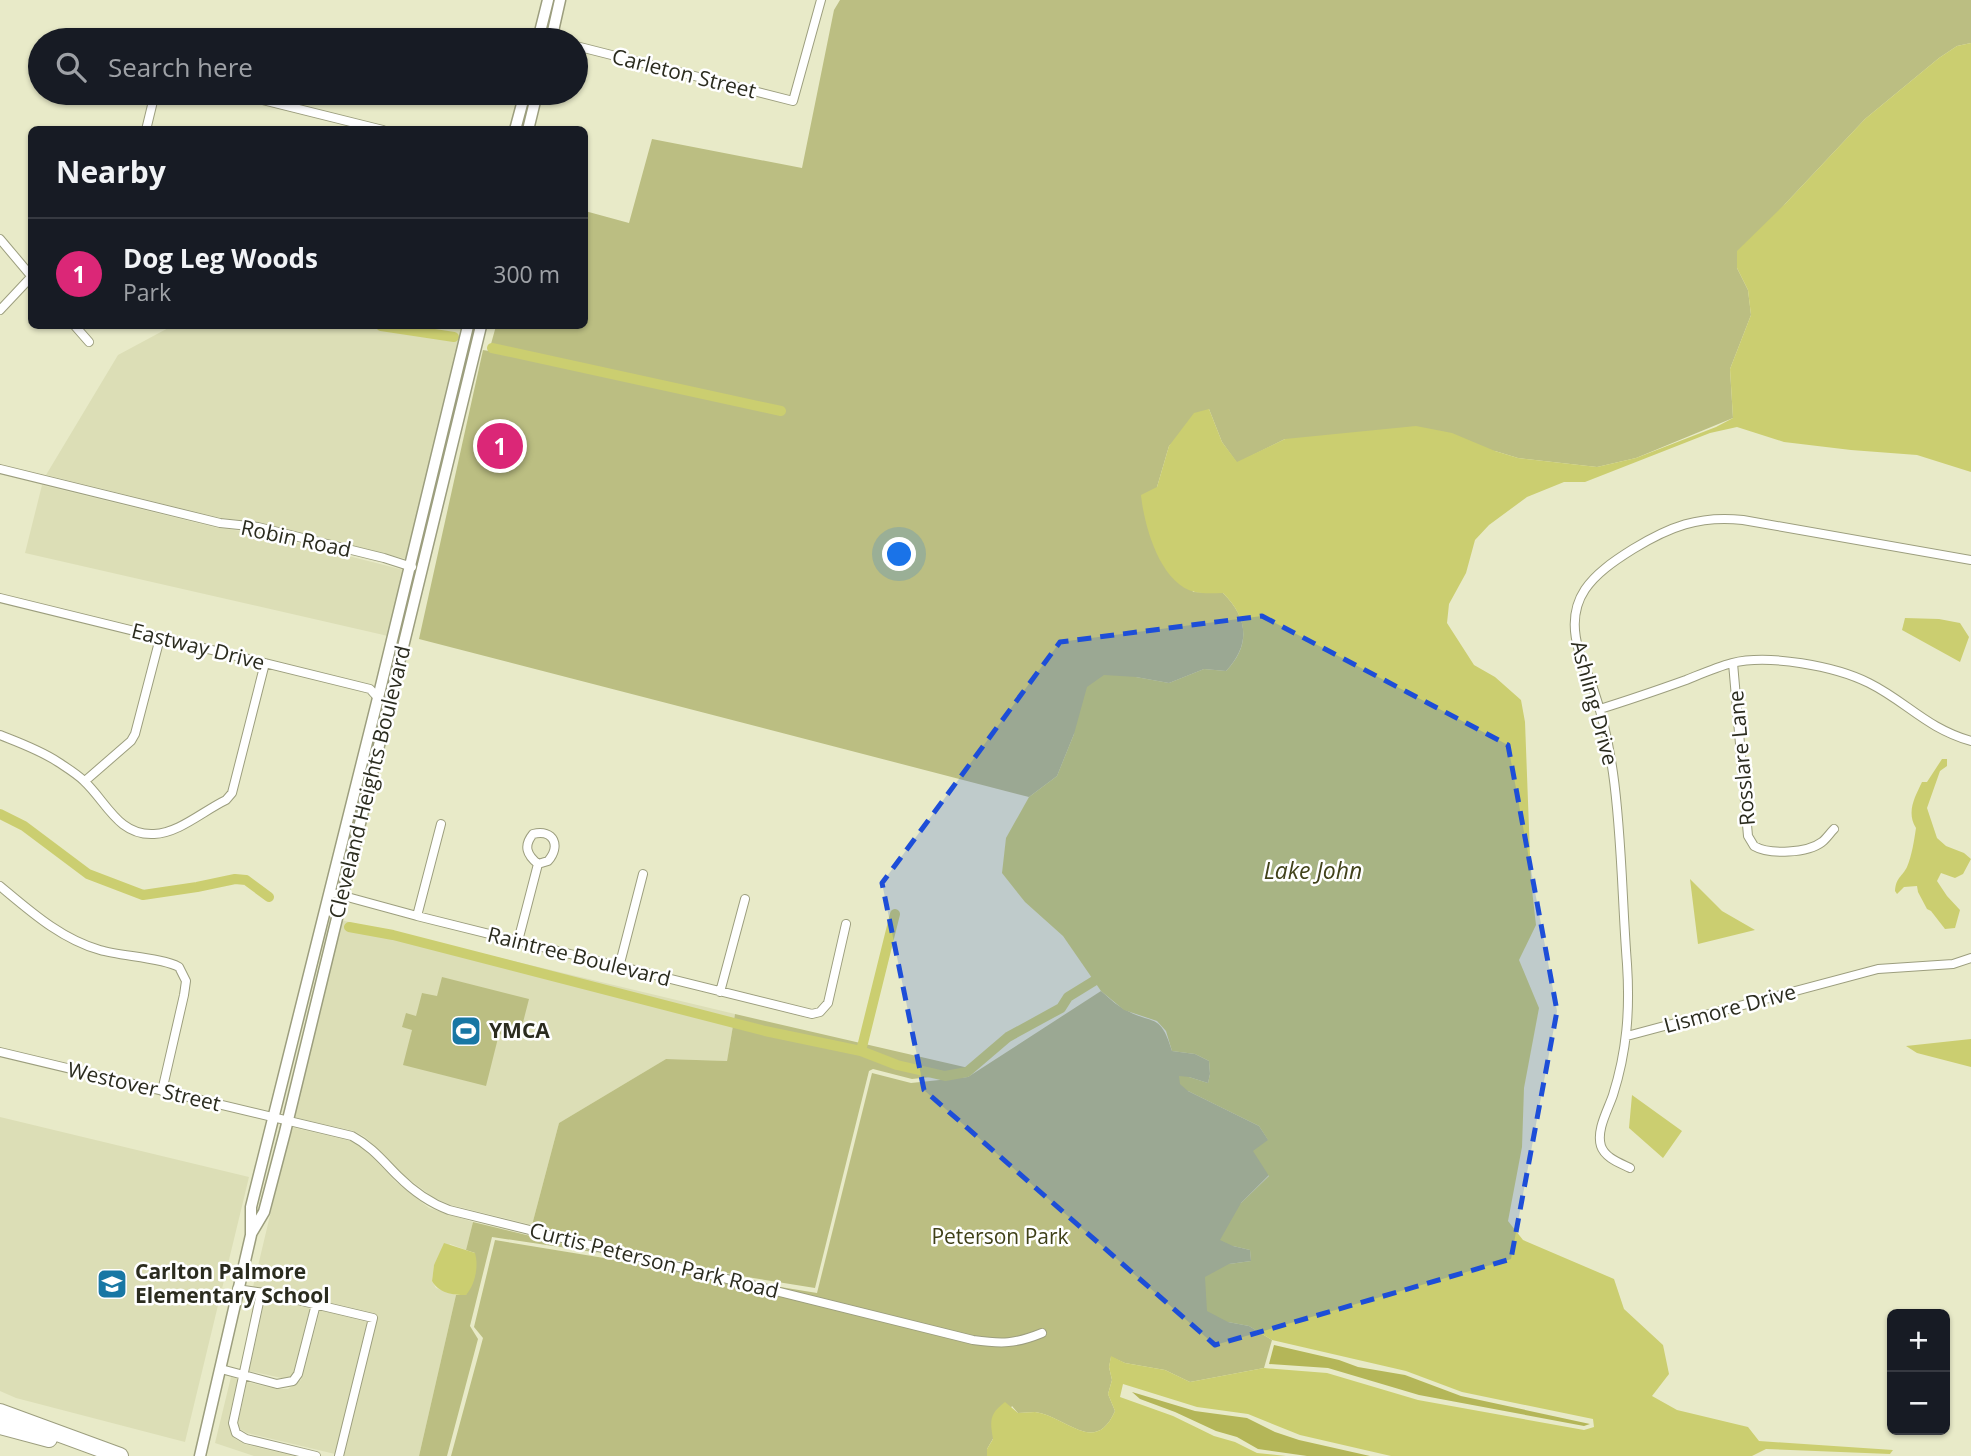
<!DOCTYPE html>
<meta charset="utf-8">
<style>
body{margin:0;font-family:"Open Sans",sans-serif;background:#242831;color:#f1f3f6}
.controls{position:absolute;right:21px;bottom:21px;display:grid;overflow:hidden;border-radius:10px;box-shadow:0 2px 5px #0004}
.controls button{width:63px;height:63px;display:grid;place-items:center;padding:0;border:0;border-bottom:2px solid #363941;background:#171b24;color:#f1f3f6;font:35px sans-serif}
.you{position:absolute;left:900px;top:555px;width:24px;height:24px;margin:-18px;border:5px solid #fff;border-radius:50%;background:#1a73e8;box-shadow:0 0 0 10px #1a73e833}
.badge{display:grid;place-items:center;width:46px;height:46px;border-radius:50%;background:#db2777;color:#fff;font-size:23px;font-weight:700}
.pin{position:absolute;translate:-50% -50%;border:4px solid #fff;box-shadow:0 2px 7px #0006}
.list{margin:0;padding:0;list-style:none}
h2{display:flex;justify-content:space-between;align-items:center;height:91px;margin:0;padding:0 28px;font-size:30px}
h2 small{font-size:23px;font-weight:400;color:#9ea1a6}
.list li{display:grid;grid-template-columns:46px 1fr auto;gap:21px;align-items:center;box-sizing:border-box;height:112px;padding:0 28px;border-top:2px solid #363941}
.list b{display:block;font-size:26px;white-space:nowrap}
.list p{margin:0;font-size:23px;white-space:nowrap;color:#9ea1a6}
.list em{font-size:23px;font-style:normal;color:#9ea1a6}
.icon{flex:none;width:38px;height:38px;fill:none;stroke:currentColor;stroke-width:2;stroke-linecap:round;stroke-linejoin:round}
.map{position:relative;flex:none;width:1971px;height:1456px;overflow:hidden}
.search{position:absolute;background:#171b24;box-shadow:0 2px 5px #0004;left:28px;top:28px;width:560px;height:77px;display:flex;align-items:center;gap:18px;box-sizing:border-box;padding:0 24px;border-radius:38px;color:#9ea1a6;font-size:26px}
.panel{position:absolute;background:#171b24;box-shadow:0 2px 5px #0004;left:28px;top:126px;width:560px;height:203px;border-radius:10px}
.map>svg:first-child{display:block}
.built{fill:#dcdeb6}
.green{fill:#bbbe82}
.forest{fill:#b4b658}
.water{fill:#cbce70}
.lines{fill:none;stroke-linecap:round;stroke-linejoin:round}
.canal{stroke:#cbce70;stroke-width:10}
.minor-casing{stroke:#9c9e7e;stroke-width:10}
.tertiary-casing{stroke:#9c9e7e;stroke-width:13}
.motorway-casing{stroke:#9c9e7e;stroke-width:18}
.minor{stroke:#fff;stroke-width:8}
.tertiary{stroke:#fff;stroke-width:10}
.motorway{stroke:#fff;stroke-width:16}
.marked{fill:#1d4ed8;fill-opacity:0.2;stroke:#1d4ed8;stroke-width:5;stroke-dasharray:14 9;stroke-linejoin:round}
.labels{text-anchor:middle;stroke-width:5;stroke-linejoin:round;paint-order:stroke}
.street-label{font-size:21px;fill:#2b2c1f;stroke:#fff}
.poi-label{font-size:21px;font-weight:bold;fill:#2b2c1f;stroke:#fff;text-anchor:start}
.park-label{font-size:21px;fill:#3f4018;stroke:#fff}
.water-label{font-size:23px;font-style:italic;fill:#41421a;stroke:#fff}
</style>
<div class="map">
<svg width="1971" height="1456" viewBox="0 0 1971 1456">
<rect width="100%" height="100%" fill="#e8eac8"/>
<path class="built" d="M172,326H448L462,328L406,559L259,522L221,518L46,475L118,355Z
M42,485L218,528L257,533L404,570L388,636L25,553Z
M341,920L735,1014L727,1061L666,1059L559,1123L532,1225L451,1205L434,1198L402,1174L365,1137L354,1131L293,1117Z
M0,1117L249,1177L185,1442L16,1398L0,1391Z
M291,1127L351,1141L366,1150L396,1182L429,1208L473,1222L466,1250L450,1244L434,1265L432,1281L436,1288L456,1295L419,1456H344L377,1320L374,1313L273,1289L253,1287Z
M265,1299L310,1308L293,1375L286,1379L249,1371Z
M320,1310L367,1322L335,1454L247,1433L240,1429L238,1423L247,1382L277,1389H288L301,1380Z
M231,1377L238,1379L228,1422L234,1438L244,1444L294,1456H254L215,1443Z"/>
<path class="green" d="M840,0H1971V43L1957,46L1939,58L1865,119L1785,204L1737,268L1748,290L1751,315L1730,369L1733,418L1636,458L1597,467L1518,458L1495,451L1285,439L1237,463L1222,442L1209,409L1169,446L1157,487L1193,592L1223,593C1248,618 1251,644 1226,671L1204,669L1169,683L1136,677L1074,734L1057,776L1029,797L419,639L483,350L489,351L496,326H584L585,211L629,223L652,139L802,168L834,10Z
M442,977L529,999L519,1038L499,1034L486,1086L403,1065L412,1030L402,1027L406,1013L416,1016L422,993L437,996Z
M1101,991C1108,997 1116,1005 1124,1009C1153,1026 1160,1011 1172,1051L1195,1054L1209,1061L1210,1074L1208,1083L1189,1077L1188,1091L1259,1126L1269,1141V1175L1241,1203L1233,1246L1250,1250L1251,1261L1229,1264L1228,1322L1249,1326L1272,1340L1264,1368L1190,1382L1165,1370L1125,1363L1111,1357L1109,1367L1112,1380L1108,1394L1115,1411C1095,1456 1068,1417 1035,1412C1030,1412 1023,1413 1018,1413L1012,1406L987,1449V1456H451L483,1338L474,1327L495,1240L817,1293L872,1073L911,1083L968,1077Z
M735,1014L973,1069L967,1073L912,1079L873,1069L869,1071L815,1288L735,1275L532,1225L559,1123L666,1059L727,1061Z
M473,1222L600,1253L492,1237L470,1326L478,1339L447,1456H419L456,1295H466L475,1253L466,1250Z"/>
<path class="forest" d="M1274,1345L1339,1360L1358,1367L1405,1375L1461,1396L1590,1424L1584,1426L1419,1395L1328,1368L1269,1364Z
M1132,1392L1195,1411L1247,1418L1275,1432L1299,1440L1370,1456H1307L1258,1449L1237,1437L1216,1431L1175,1412L1140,1399Z"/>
<path class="water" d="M1971,43V472L1917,455L1851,450L1784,442L1737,427L1710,433L1585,482H1564L1527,497L1489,525L1475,540L1466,573L1449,604L1447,623L1474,665L1495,677L1521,700L1525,722L1531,881L1536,925L1519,960L1539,1008L1524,1088L1522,1147L1508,1221L1523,1240L1614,1279L1624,1309L1663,1345L1669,1374L1652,1396L1677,1410L1748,1427L1759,1441L1893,1450L1890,1454L1766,1449L1752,1456H1391L1300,1435L1248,1414L1197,1407L1123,1384L1120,1397L1173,1416L1214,1436L1235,1442L1257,1453L1286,1456H987V1449L993,1439C990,1421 989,1414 1005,1402L1018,1413C1023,1413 1030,1412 1035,1412C1068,1417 1095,1456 1115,1411L1108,1394L1112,1380L1109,1367L1111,1356L1125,1363L1165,1370L1190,1382L1264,1368L1327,1373L1418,1400L1584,1430L1594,1427L1593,1419L1462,1392L1406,1371L1272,1340L1249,1326L1228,1322L1207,1311L1205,1277L1229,1264L1251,1261L1250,1250L1233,1246L1220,1240L1241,1203L1269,1176L1253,1151L1268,1140L1259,1126L1188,1091L1180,1084L1179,1076L1189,1077L1208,1083L1210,1074L1209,1061L1195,1054L1172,1051L1166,1031L1157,1021L1124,1010L1101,991L1063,936L1025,902L1002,873L1006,838L1029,797L1057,776L1074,734L1087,687L1104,675L1136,677L1169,683L1204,669L1226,671C1251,645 1248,618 1223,593C1214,593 1204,594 1195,592C1160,584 1144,525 1141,495L1157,487L1169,446L1194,413L1209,409L1222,442L1237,462L1285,439L1416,426L1452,433L1495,451L1518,458L1597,467L1636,458L1716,427L1733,418L1730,369L1751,315L1748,290L1737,268V251L1785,204L1865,119L1939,58L1957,46Z
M1905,618L1939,619L1960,623L1969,637L1960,662L1902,630Z
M1942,759H1947V766L1940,771L1927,808L1937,838L1946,846L1964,853L1971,859L1963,874L1955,878L1941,873L1937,881L1947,896L1960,910L1955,928L1945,929L1931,911L1927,909L1918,892L1917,886L1904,887L1897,894L1895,891C1896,877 1902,877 1907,867C1912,855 1914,841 1916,828C1906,812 1915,797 1922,782H1927Z
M1690,879L1722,911L1755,930L1698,944Z
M1971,1039V1067L1917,1053L1906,1046Z
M1632,1095L1682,1131L1663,1158L1629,1128Z
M444,1243L475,1253C479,1266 475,1285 466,1295C452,1295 439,1293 432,1281L434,1265Z"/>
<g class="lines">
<path class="canal" d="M381,326L454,337
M492,348L781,411
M0,814L24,826L88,874L143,895L197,887L235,879L246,880L269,897
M349,927L393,935L765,1031L861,1051L897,1065L945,1076L967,1072L1008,1037L1061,1008L1068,997L1094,981
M861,1051L895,914"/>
<g class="minor-casing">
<path id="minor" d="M576,46L793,101L821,0
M234,93L383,130
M146,130L155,93
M0,239L32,277
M0,310L32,276
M75,326L89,342
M0,469L220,523L258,527L384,558L412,567
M0,598L370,689L380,700
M1733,663L1748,836L1754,846C1769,855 1808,853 1822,842C1826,839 1830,833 1834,829
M1600,709C1629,700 1658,690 1686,680C1701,674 1717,667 1732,663C1769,654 1835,666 1869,683C1907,702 1926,728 1971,741
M0,735C20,743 40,750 58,762C67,768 77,774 84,781C106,801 118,836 154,834C179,833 203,811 226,800L232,793L265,663
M85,781L131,741L135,734L160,638
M0,886C30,911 61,939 100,950C120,956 163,958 179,967L186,981L184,995L162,1091
M329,892L417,916L812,1014L820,1012L828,1003L846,924
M417,916L441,824
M518,941L538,864L548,861C561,846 554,829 533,834C523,846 527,855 538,864
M619,967L643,874
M720,992L745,899
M1627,1036L1878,969L1953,964L1971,958
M0,1052L352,1136C371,1146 383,1161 398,1176C413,1191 430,1203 449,1210L973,1340C1002,1344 1015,1344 1042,1333
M1630,1168C1620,1163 1605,1158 1601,1146C1596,1130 1608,1110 1613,1095C1627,1051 1630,1010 1627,964C1622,901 1622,836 1613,773C1609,746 1603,717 1594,691C1590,677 1583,665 1579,651C1563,598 1593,574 1633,549C1669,527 1699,515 1743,520L1971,560
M237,1289L272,1294L373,1318L339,1456
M261,1293L233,1423L236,1433L246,1439L316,1456
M221,1369L277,1384L293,1381L298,1374L316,1304"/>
</g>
<g class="tertiary-casing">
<path id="tertiary" d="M538,40L548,0
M551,40L560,0
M515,130L525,93
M528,130L537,93
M251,1234L264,1212L285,1132L481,326
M200,1456L251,1235V1207L378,698L468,326"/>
</g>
<g class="motorway-casing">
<path id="motorway" d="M0,1412L120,1456
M0,1426L49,1439"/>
</g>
<use href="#minor" class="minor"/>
<use href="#tertiary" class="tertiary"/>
<use href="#motorway" class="motorway"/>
</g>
<path class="marked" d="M1262,616L1508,745L1557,1011L1511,1259L1215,1345L924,1090L882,883L1060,642Z"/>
<defs>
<g id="stadium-square" transform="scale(1.575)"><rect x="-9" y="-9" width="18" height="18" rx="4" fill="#1877a4" stroke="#fff"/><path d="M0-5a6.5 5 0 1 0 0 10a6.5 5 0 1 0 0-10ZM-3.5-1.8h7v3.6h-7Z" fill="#fff"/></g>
<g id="school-square" transform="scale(1.575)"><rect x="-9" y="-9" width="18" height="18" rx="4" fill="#1877a4" stroke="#fff"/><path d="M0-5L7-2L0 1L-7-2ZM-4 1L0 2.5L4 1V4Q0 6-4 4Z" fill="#fff"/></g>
</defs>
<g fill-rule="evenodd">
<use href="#stadium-square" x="466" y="1031"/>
<use href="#school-square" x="112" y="1284"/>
</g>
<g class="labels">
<g class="street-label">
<text transform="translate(684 74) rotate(14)" y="7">Carleton Street</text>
<text transform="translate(296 539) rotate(12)" y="7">Robin Road</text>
<text transform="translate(198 647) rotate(14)" y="7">Eastway Drive</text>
<text transform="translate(1594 703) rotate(75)" y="7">Ashling Drive</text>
<text transform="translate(1742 758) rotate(-95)" y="7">Rosslare Lane</text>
<text transform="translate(370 782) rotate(-76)" y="7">Cleveland Heights Boulevard</text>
<text transform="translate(579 957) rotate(14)" y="7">Raintree Boulevard</text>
<text transform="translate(1730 1009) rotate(-15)" y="7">Lismore Drive</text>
<text transform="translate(144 1087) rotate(13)" y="7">Westover Street</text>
<text transform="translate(654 1261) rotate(14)" y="7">Curtis Peterson Park Road</text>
</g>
<g class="poi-label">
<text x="489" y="1038">YMCA</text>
<text x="135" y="1279">Carlton Palmore<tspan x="135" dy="24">Elementary School</tspan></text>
</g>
<g class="park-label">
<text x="1000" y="1244">Peterson Park</text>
</g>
<g class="water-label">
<text x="1313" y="879">Lake John</text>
</g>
</g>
</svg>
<div class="controls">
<button>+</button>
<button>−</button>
</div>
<div class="you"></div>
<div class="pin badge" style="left:500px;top:446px">1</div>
<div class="search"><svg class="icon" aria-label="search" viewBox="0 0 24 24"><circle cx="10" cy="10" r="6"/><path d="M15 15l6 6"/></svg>Search here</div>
<section class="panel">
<h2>Nearby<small></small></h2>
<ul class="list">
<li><span class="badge">1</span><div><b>Dog Leg Woods</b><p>Park</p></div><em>300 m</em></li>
</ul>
</section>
</div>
